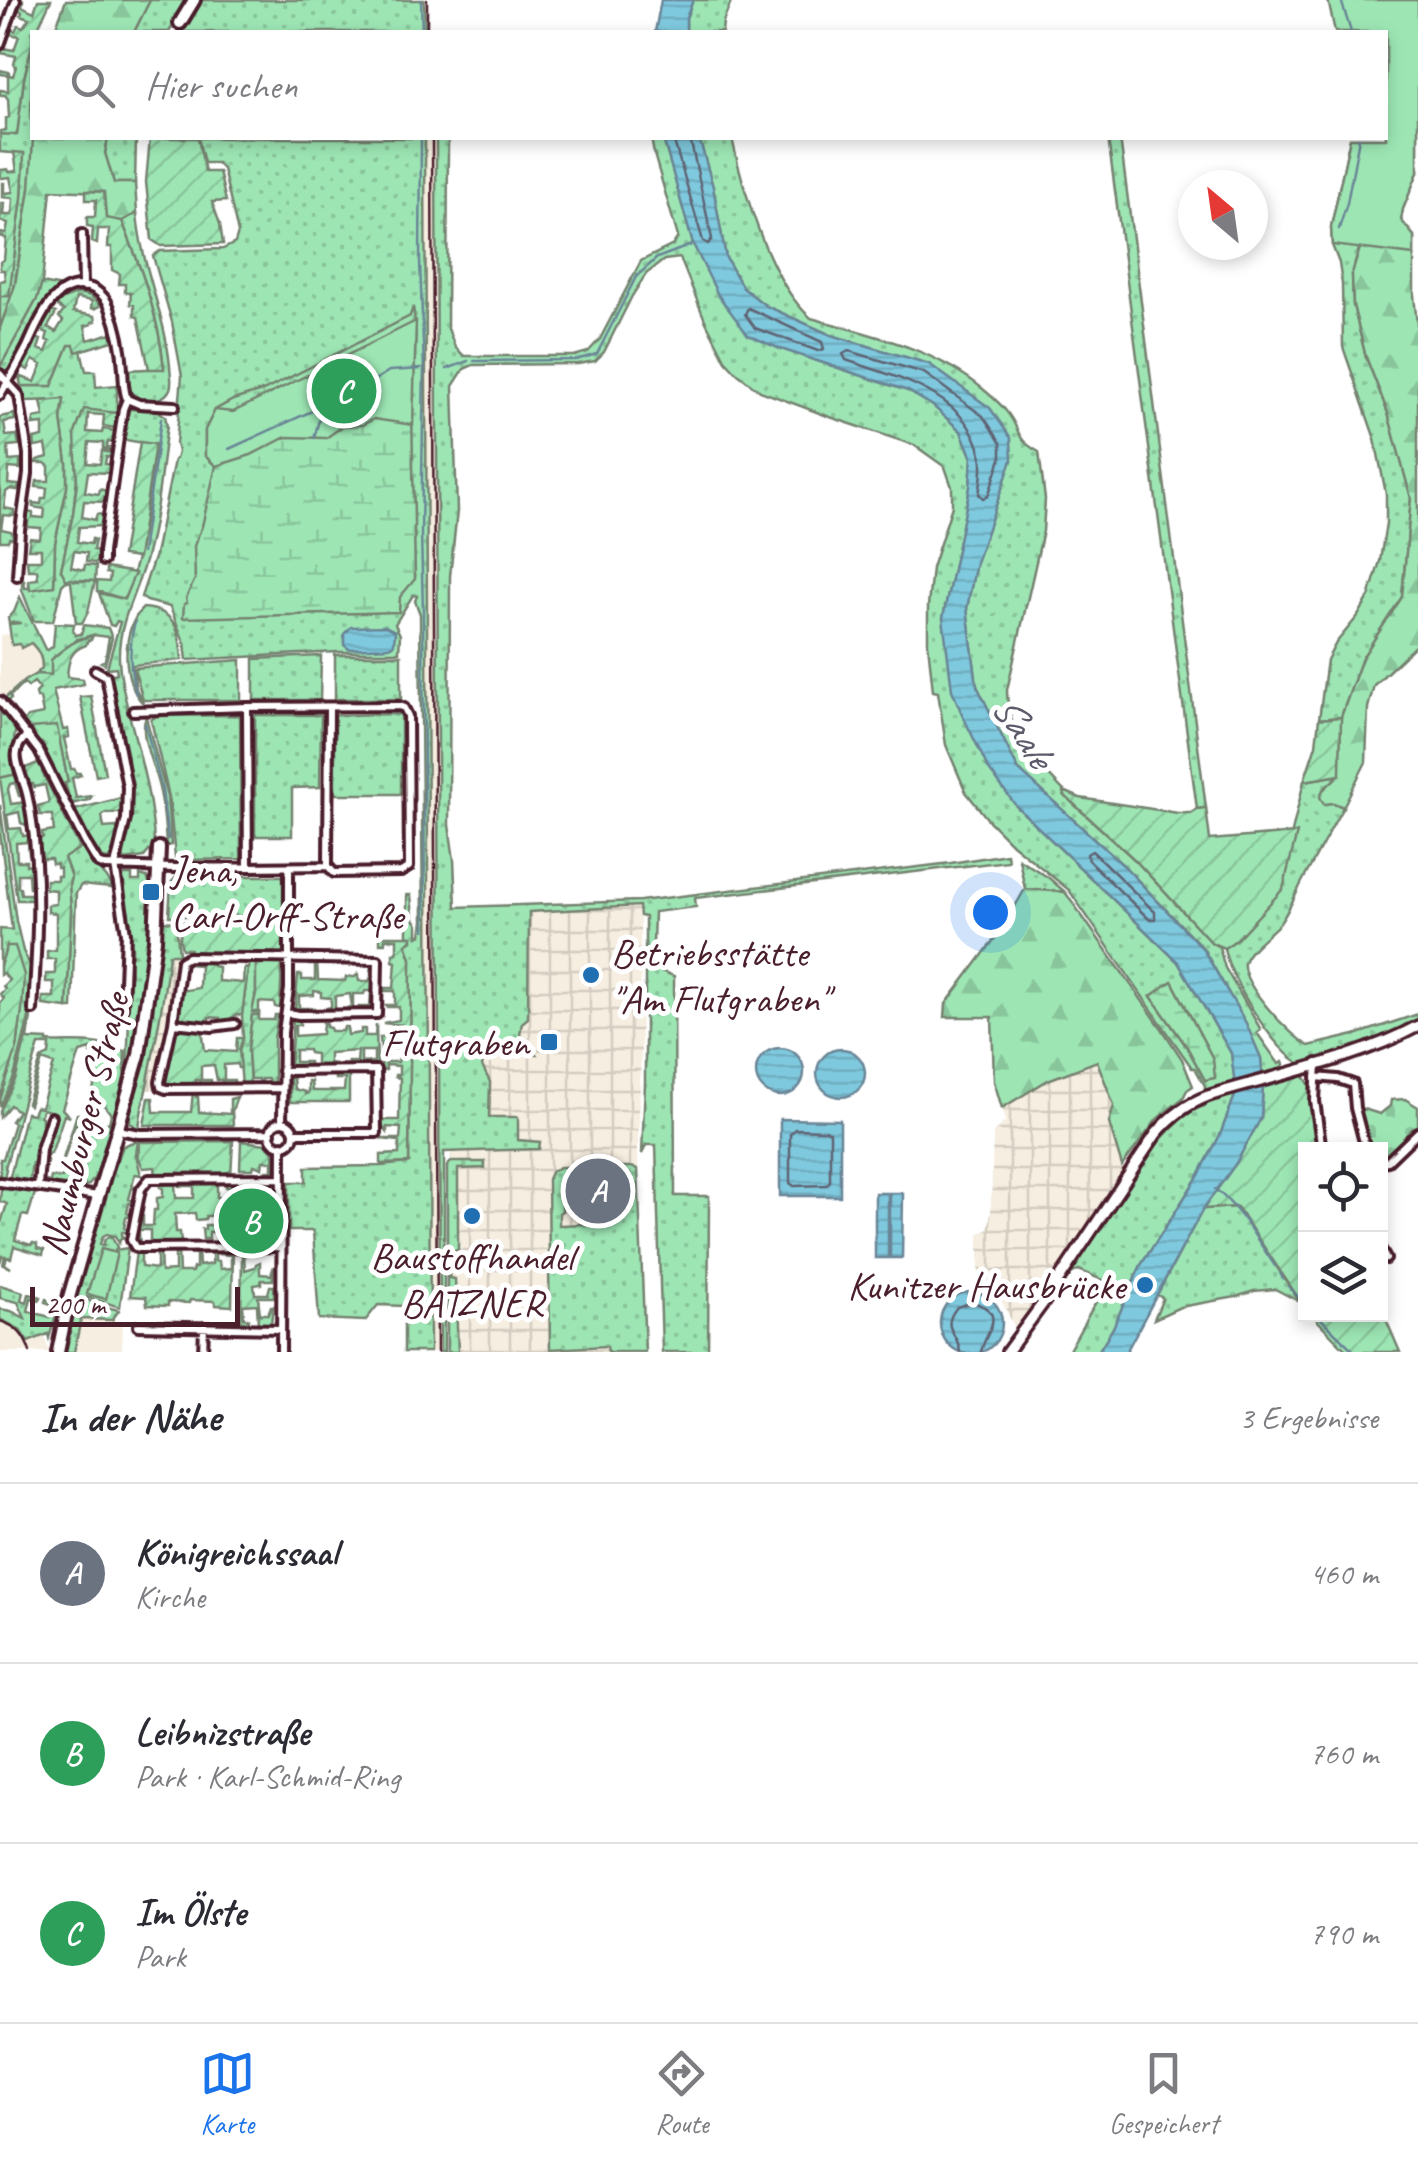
<!DOCTYPE html>
<html lang="de">
<meta charset="utf-8">
<style>
body{margin:0;font-family:Caveat,sans-serif;background:#f7f7f7;color:#2b2b33}
.controls{position:absolute;right:30px;bottom:30px;display:grid;overflow:hidden;border-radius:0px;box-shadow:0 5px 15px #0003}
.controls button{width:90px;height:90px;display:grid;place-items:center;padding:0;border:0;border-bottom:2px solid #e1e1e2;background:#fff;color:#2b2b33;font:50px sans-serif}
.compass{position:absolute;left:1178px;top:170px;width:90px;height:90px;border-radius:50%;background:#fff;box-shadow:0 5px 15px #0003;rotate:331deg}
.scale{position:absolute;left:30px;bottom:25px;width:210px;box-sizing:border-box;padding-left:10px;border:5px solid #4a1f2b;border-top:0;font-size:28px;line-height:35px;white-space:nowrap;color:#4a1f2b;-webkit-text-stroke:8px #fff;paint-order:stroke}
.you{position:absolute;left:990px;top:912px;width:35px;height:35px;margin:-25px;border:8px solid #fff;border-radius:50%;background:#1a73e8;box-shadow:0 0 0 15px #1a73e833}
.badge{display:grid;place-items:center;width:65px;height:65px;border-radius:50%;background:#1a73e8;color:#fff;font-size:32px;font-weight:700}
.pin{position:absolute;translate:-50% -50%;border:5px solid #fff;box-shadow:0 2px 10px #0006}
.list{margin:0;padding:0;list-style:none}
h2{display:flex;justify-content:space-between;align-items:center;height:130px;margin:0;padding:0 40px;font-size:42px}
h2 small{font-size:32px;font-weight:400;color:#7c7c81}
.list li{display:grid;grid-template-columns:65px 1fr auto;gap:30px;align-items:center;box-sizing:border-box;height:180px;padding:0 40px;border-top:2px solid #e1e1e2}
.list b{display:block;font-size:38px;white-space:nowrap}
.list p{margin:0;font-size:32px;white-space:nowrap;color:#7c7c81}
.list em{font-size:32px;font-style:normal;color:#7c7c81}
.icon{flex:none;width:55px;height:55px;fill:none;stroke:currentColor;stroke-width:2;stroke-linecap:round;stroke-linejoin:round}
.map{position:relative;flex:none;width:1418px;height:1352px;overflow:hidden}
.search{position:absolute;background:#fff;box-shadow:0 5px 15px #0003;left:30px;right:30px;top:30px;height:110px;display:flex;align-items:center;gap:25px;box-sizing:border-box;padding:0 35px;border-radius:0px;color:#7c7c81;font-size:38px}
.sheet{height:670px;background:#fff}
nav{display:flex;justify-content:space-around;align-items:center;box-sizing:border-box;height:140px;border-top:2px solid #e1e1e2;background:#fff;font-size:28px;color:#7c7c81}
nav a{display:grid;justify-items:center;gap:5px}
nav .on{color:#1a73e8}
.map>svg:first-child{display:block}
.built{fill:#f6eee0}
.industrial{fill:url(#industrial-grid)}
.grass{fill:url(#grass-dots);stroke:#748270;stroke-width:2.5;fill-rule:evenodd}
.forest{fill:url(#forest-firs);stroke:#748270;stroke-width:2.5}
.wetland{fill:url(#wetland-marsh);stroke:#748270;stroke-width:2.5}
.cemetery{fill:url(#cemetery-stones);stroke:#748270;stroke-width:2.5}
.park{fill:#9de6b4;stroke:#748270;stroke-width:2.5}
.garden{fill:url(#garden-furrows);stroke:#748270;stroke-width:2.5}
.water{fill:url(#water-rules);stroke:#6a8596;stroke-width:2.5}
.lines{fill:none;stroke-linecap:round;stroke-linejoin:round}
.shore{stroke:#5f6373;stroke-width:2.5}
.stream{stroke:#6a8596;stroke-width:2.5}
.street-casing{stroke:#4a1f2b;stroke-width:14}
.secondary-casing{stroke:#4a1f2b;stroke-width:16}
.primary-casing{stroke:#4a1f2b;stroke-width:18}
.street{stroke:#fff;stroke-width:6}
.secondary{stroke:#fff;stroke-width:9}
.primary{stroke:#fff;stroke-width:10}
.tram{stroke:#4a1f2b;stroke-width:2.5}
.rail{stroke:#4a1f2b;stroke-width:2.5}
.poi-dot{fill:#1f6fb2;stroke:#fff;stroke-width:4}
.labels{text-anchor:middle;stroke-width:10;stroke-linejoin:round;paint-order:stroke}
.poi-label{font-size:40px;fill:#4a1f2b;stroke:#fff;text-anchor:start}
.street-label{font-size:40px;fill:#4a1f2b;stroke:#fff}
.water-label{font-size:42px;font-style:italic;fill:#5d5a6a;stroke:#fff}
</style>
<div class="map">
<svg width="1418" height="1352" viewBox="0 0 1418 1352">
<defs>
<pattern id="industrial-grid" width="8" height="8" patternUnits="userSpaceOnUse" patternTransform="scale(2.5)"><rect width="8" height="8" fill="#f6eee0"/><path d="M0 4h8M4 0v8" fill="none" stroke="#d4ccc0"/></pattern>
<pattern id="grass-dots" width="8" height="8" patternUnits="userSpaceOnUse" patternTransform="scale(2.5)"><rect width="8" height="8" fill="#9de6b4"/><path d="M2 2h.1M6 6h.1" fill="none" stroke="#89c59b" stroke-width="1.8" stroke-linecap="round"/></pattern>
<pattern id="forest-firs" width="22" height="20" patternUnits="userSpaceOnUse" patternTransform="scale(2.5)"><rect width="22" height="20" fill="#9de6b4"/><path d="M5 1l3.5 6h-7zM16 11l3.5 6h-7z" fill="#89c59b"/></pattern>
<pattern id="wetland-marsh" width="20" height="14" patternUnits="userSpaceOnUse" patternTransform="scale(2.5)"><rect width="20" height="14" fill="#9de6b4"/><path d="M1 5h8M5 5V1M11 12h8M15 12V8" fill="none" stroke="#89c59b"/></pattern>
<pattern id="cemetery-stones" width="16" height="16" patternUnits="userSpaceOnUse" patternTransform="scale(2.5)"><rect width="16" height="16" fill="#9de6b4"/><path d="M2 7V4a2 2 0 0 1 4 0v3zM10 15v-3a2 2 0 0 1 4 0v3z" fill="#89c59b"/></pattern>
<pattern id="garden-furrows" width="10" height="10" patternUnits="userSpaceOnUse" patternTransform="scale(2.5)"><rect width="10" height="10" fill="#9de6b4"/><path d="M-1 1l2-2M0 10L10 0M9 11l2-2" fill="none" stroke="#89c59b"/></pattern>
<pattern id="water-rules" width="6" height="5" patternUnits="userSpaceOnUse" patternTransform="scale(2.5)"><rect width="6" height="5" fill="#7fc9de"/><path d="M0 2.5h6" fill="none" stroke="#6facbf"/></pattern>
</defs>
<rect width="100%" height="100%" fill="#fff"/>
<filter id="ink" filterUnits="userSpaceOnUse"><feTurbulence type="fractalNoise" baseFrequency=".01" numOctaves="2"/><feDisplacementMap in="SourceGraphic" scale="20" xChannelSelector="R" yChannelSelector="G"/><feConvolveMatrix kernelMatrix="1 2 1 2 8 2 1 2 1" color-interpolation-filters="sRGB"/></filter>
<g filter="url(#ink)">
<path class="built" d="M425,138H436L440,1352H430Z
M9,634L30,642L36,649L42,658V668L4,699L0,694V635Z
M242,1181L274,1183V1223L252,1219L253,1213L239,1212Z
M0,1319L19,1329L28,1341L44,1335L49,1352H0Z
M81,1319L123,1321L122,1352H74Z"/>
<path class="industrial" d="M640,906L641,1046L638,1154L645,1352H449L451,1152L539,1148L518,1141L489,1117L490,1082L482,1066L489,1047L501,1048L511,1053L525,1041L520,1034L522,1023L528,1017L529,911Z
M169,954H179L180,958L174,1002L155,1089L146,1090L159,1025Z
M1096,1061L1114,1105L1109,1123L1124,1172L1017,1332L998,1294L979,1283V1233L988,1230L991,1213L993,1133L1006,1121L1002,1108L1048,1080Z"/>
<path class="grass" d="M150,0H190L169,32H134Z
M198,0H424L425,32H178Z
M693,0H732L723,22L722,32H686V18Z
M32,44L31,118L34,149L30,189L13,295L0,328V296H8L22,198L24,154L0,152V134H17L24,78Z
M1386,101L1398,108L1352,274L1353,305L1366,357L1388,413L1411,498L1402,597L1362,658L1341,717L1319,719L1327,660L1336,643L1358,616L1369,597L1380,561L1386,523V494L1375,439L1343,347L1342,284L1339,263L1332,245L1331,227L1350,138H1386Z
M108,138H136L135,183H114L105,153Z
M198,138H425L430,1352H404V1306L378,1305L365,1321L319,1319L313,1231H289V1182H306V1167L381,1166L409,1163L411,959L406,944L412,940L411,936H407V895H411L413,917L418,925V936L421,935L423,921L420,614L415,601L417,596L413,595L395,624L400,635L399,652H338L187,660L185,644L170,607L147,601L141,597L155,555L174,460L176,459L178,452L176,444L182,376L172,322L153,256L160,251L223,249L235,243L238,233L223,169L217,163H204Z
M436,138H448L447,326L455,347L464,356H574L588,352L600,339L641,261L673,245L678,237L654,154L651,138H663L693,244L778,348L908,391L933,406L961,431L972,458L970,488L943,618L1016,806L1178,962L1231,1053L1235,1083L1204,1091L1205,1086L1195,1068H1192L1069,890L1012,844L989,821L966,792L946,745L938,692L933,691L928,644V606L932,568L952,506V487L945,467L914,445L830,417L760,391L738,374L726,361L705,320L680,258L664,260L646,274L632,296L604,352L595,361L578,364L473,365L464,369L453,386L457,511L450,576L449,825L454,860L456,907L640,901L951,863L1007,854L1008,861L695,898L696,907L654,912L653,943L658,970L674,976L675,1196H709L708,1352H662L656,1145H646L642,1154L645,1083V917L640,916L639,906L529,912L528,1018L522,1023L520,1034L536,1054L511,1053L501,1048L489,1047L482,1066L490,1082L489,1117H518V1140L540,1142L539,1149L444,1152V1352H440ZM1172,981L1213,1059L1205,1080L1187,1047L1151,996Z
M699,138H732C743,190 770,283 811,318C871,335 934,348 983,389C991,396 1000,403 1006,411C1022,430 1013,438 1039,452L1045,499L1043,531L1007,690C1007,734 1035,761 1064,791L1065,796L1135,860L1212,943L1219,947L1225,968L1261,1030L1257,1033L1279,1064L1283,1062L1284,1064L1281,1071L1262,1075L1261,1058L1246,1024L1203,948L1125,867L1018,769L977,686L967,608L976,562L1012,460L929,364L831,335L766,306L743,288L726,258L713,187Z
M1108,138H1120L1206,808L1197,809Z
M137,213C141,265 165,314 170,366C170,373 173,382 170,389C168,394 164,397 158,399C133,407 128,391 128,370L164,368C159,317 141,268 122,221Z
M42,283L62,287L38,313L11,368L6,371L0,367L37,299Z
M69,345H74L76,351L81,350L86,371H95L96,387L117,385V413L84,410L73,515L61,570L75,581H95L88,612L82,623H76L71,582L66,581L62,585L53,621H34L22,590V580H24L25,588H29V582L30,589L54,586L55,543L67,487V463L61,419L64,400L25,401L21,386H52Z
M130,409L158,411L165,416L167,425C161,468 158,512 147,554C139,588 118,621 119,657C119,675 124,692 128,710C139,754 153,800 154,845L144,857L125,860L121,852L130,814V784L132,782L126,761L128,759L126,748L123,746L122,729L119,728L118,721L120,718L118,707L115,706L114,687L111,686L109,675L117,673L116,667L107,668L120,622L117,621L114,626L110,625L99,593L124,599C144,551 147,496 155,445L120,439L124,416Z
M20,597L45,649L48,650L53,646L55,623L74,624L73,631L76,635L81,634L84,625L108,628L112,638L105,664L101,662L105,660L109,637L93,635L77,639L51,675L36,674L42,668C42,657 39,651 31,643L21,648L20,644L12,645L9,624L21,623L9,622L8,618L14,612Z
M143,608C176,610 180,631 182,660L132,665L136,689L143,703C121,682 121,629 143,608Z
M335,655H401V699H335Z
M321,656L320,700H254V659Z
M241,660V700H143L134,668Z
M91,696L105,774L96,776L80,697Z
M0,706L16,726L12,754L17,774L0,778Z
M401,714V794H335V715Z
M240,715L241,859L179,860L175,857L169,797L151,720L156,716Z
M255,715H321L320,787L292,788V836H255Z
M146,717L167,797L171,845L166,846C165,827 164,807 159,788C155,768 138,734 146,717Z
M57,725L68,783L65,784L67,797L42,743H39L29,728Z
M44,770L88,858C96,869 108,874 112,888L81,885L76,893L72,1008H67L71,909L69,885L71,877L64,858L80,847L42,772Z
M1340,775L1323,790L1334,803L1343,807C1329,832 1316,857 1302,882C1295,896 1289,910 1280,923C1271,933 1246,951 1244,963C1241,984 1291,1037 1309,1046L1355,1035L1418,1014V1021L1377,1040L1302,1064C1276,1055 1228,976 1224,948L1236,940L1296,833L1292,832L1304,781Z
M0,805L16,921L23,951L32,969L29,1017L21,1050L14,1077L0,1107V1099L17,1048L22,1010L7,946L0,966V929L12,930L0,833Z
M1019,859L1049,878L1065,892L1025,889Z
M124,875H132V881H140V875L147,877L150,885L149,913L151,914L137,1045L129,1075L127,1066L129,1020H126L129,977L131,975L129,958L132,956V945L130,943L131,922L127,916L129,913L119,883Z
M177,876H283V916H169L171,883Z
M161,921L176,922L179,954H169C165,995 157,1035 149,1075C146,1094 140,1110 139,1130L130,1122V1111C145,1048 156,985 161,921Z
M249,961H256V993L253,1011L259,1012V1015L252,1016L248,1050L250,1086H242L239,1050L243,1038L242,1015Z
M31,1017L28,1039L47,1040V1042C68,1044 96,1038 114,1050L125,1051L124,1082L96,1176L89,1185L81,1187V1189L43,1185L40,1177L45,1171L44,1181L50,1182L51,1177L62,1178L64,1170L73,1172L86,1127L75,1124L64,1159H63L77,1114H79L78,1119L93,1123V1128L103,1127V1123H109L111,1114L103,1104L99,1108L89,1105L102,1057L91,1053V1049L80,1052L62,1109L70,1117L64,1115L52,1151L45,1158L48,1162L42,1165V1156H44L56,1113L43,1109L40,1116L42,1117V1130L44,1131L37,1163H32L30,1177L36,1179L32,1183L9,1180L26,1113L33,1114L36,1107L41,1108L54,1064L42,1060L29,1105L27,1103L41,1059L49,1055L50,1045H39C26,1086 17,1127 5,1168L6,1169L4,1178L0,1179V1159H3L14,1123L11,1121L18,1111L10,1105L0,1117V1111L16,1078Z
M1236,1093L1220,1135L1199,1175L1141,1265L1113,1328L1098,1352H1068L1107,1282L1079,1270L1071,1274L1015,1352H1012L1076,1262H1078C1103,1224 1163,1115 1205,1106L1206,1101Z
M138,1140L136,1155L141,1175L135,1174L132,1185L138,1187V1189L132,1188L129,1199L135,1201V1203H129L127,1213L132,1215V1217H126L124,1228L130,1230L129,1232H122V1236L128,1240L121,1238L119,1243L115,1236L107,1234L103,1236L100,1244L103,1246L105,1239L111,1236L117,1247L115,1250L128,1248L120,1307L87,1297L86,1299L98,1305L119,1310L112,1320L81,1319L74,1352H62L69,1314L106,1184L111,1172H113L123,1146Z
M451,1162H485V1168L458,1169V1250L449,1252V1278L455,1279L458,1352H447V1166Z
M560,1167H567L568,1170L566,1173L562,1174V1211L559,1213V1225L586,1224L584,1174L575,1173L573,1167H605V1174H600V1176L605,1177L608,1181L591,1180L590,1211L630,1210V1194L614,1193V1190L630,1189V1174H610V1167H631L638,1169L645,1352H608L607,1346L550,1349L548,1179L552,1171Z
M1,1189L35,1193L28,1216L22,1215L15,1240L31,1245L33,1243L37,1244V1248L44,1250L43,1255L14,1246L11,1258L7,1257L5,1264L11,1268L3,1265L5,1256H2L0,1262V1226L7,1204L0,1201Z
M1237,1207L1300,1302L1275,1289L1254,1291L1236,1297L1180,1307L1154,1319L1163,1298L1157,1295L1203,1209Z
M0,1285L23,1292L21,1300L27,1302L29,1294L41,1297L40,1300L31,1298L28,1311L50,1317L54,1305L45,1302L46,1299L56,1302L59,1305L49,1338L48,1334L28,1342L19,1329L0,1319V1309L11,1311L25,1318L18,1302L0,1298Z"/>
<path class="forest" d="M66,0H150L134,32H54Z
M1385,0H1418V172L1403,209L1401,220L1414,236V295L1418,335V643L1374,685L1368,708L1366,762L1343,807L1334,803L1324,804L1320,797L1323,790L1339,775L1341,717L1362,658L1402,597L1411,498L1388,413L1366,357L1353,305L1352,274L1360,248L1353,220L1393,129L1386,48L1387,38L1382,23Z
M33,138H108L105,153L114,183H135L137,213L122,221L106,219L103,192L51,190L42,283L37,299L0,367V328L15,285L30,189Z
M1025,889L1065,892L1163,1030L1182,1059L1193,1086L1187,1090L1183,1098L1157,1119L1122,1166L1109,1123L1114,1105L1097,1061L1048,1080L1002,1108L994,1081L992,1017H945L946,1004L1002,929Z"/>
<path class="wetland" d="M413,307C419,341 412,373 412,407C413,464 414,522 415,579L400,597L399,612L183,618L184,604L187,603L186,598L195,579L194,546L202,526L216,466L205,456V430L215,410L233,400L265,390L410,316Z
M1172,981L1213,1059L1215,1078L1205,1080L1187,1047L1151,996Z"/>
<path class="cemetery" d="M1405,1099L1418,1107C1418,1113 1418,1119 1418,1125C1414,1137 1392,1156 1381,1160L1380,1150L1369,1149L1357,1107L1380,1114L1390,1106L1391,1100Z"/>
<path class="park" d="M1328,0H1418V172L1403,209L1401,220L1414,236V255L1332,245L1331,227L1350,138H1386V32H1335Z
M416,321L413,425L374,419L362,425L343,426L326,438L286,437L251,455L216,466L205,456V430L215,410L233,412Z
M101,1249L117,1253L106,1299L87,1294Z"/>
<path class="garden" d="M20,0H23L22,6L34,12L38,0H51L36,32H32V44L24,78L17,135L0,134V131L6,130V118L9,117L8,99L5,95H0V90L8,91V75L0,74V70L9,72V75L13,76L16,66L14,64L16,56L1,53L2,48L14,50L19,36L10,34L7,43L4,42L9,29L15,31L18,25L23,27L29,18L21,15L22,11L17,9Z
M150,138H198L205,172H219L226,201L212,202L220,224L223,244L161,246L152,240L146,182Z
M14,152L24,153L22,198L9,296H0V281L5,280L4,270H0V262L4,259L6,238L0,236V233L6,234L8,224L0,221L1,203H4L3,215H12L13,198L2,197V183H4V193L13,192L10,177L1,178L0,170L8,169L9,172L17,171Z
M86,191L104,192L106,218L122,221C141,268 159,317 164,369H149L138,317L134,316V305L130,304L131,293L125,292V284H119L120,274L112,270V247H108L109,229H98L97,244L92,242L93,227L87,226V217H95L96,200H86Z
M79,293L91,296L101,305L94,309L91,308L92,301L76,298L73,312L95,316L96,321L92,322V324L85,326L88,340L111,333L113,341L76,352L74,345H69L52,386H21L19,376L35,382L42,365L33,360L28,370L23,367L36,338L41,340L38,349L46,352L50,342L46,340L48,333L40,330L52,311L56,313L48,327L56,332L63,321L59,317L64,311L56,305L63,299Z
M64,399L61,419L67,463V487L55,543L54,586L30,590L29,580L38,579L37,570H28L27,560H41V549H28L30,538L40,539L41,528L28,527V522L24,521L26,512L33,513V517L44,518L45,509L33,507V503L41,504L42,498H46L47,488L36,487L37,481H49V466L45,463H36L37,460L48,457L46,445L35,447L34,439L43,437V424L33,425L34,418L44,416L41,401Z
M84,409L117,413L115,428L103,426L104,415L88,414L87,432L102,433L103,429L115,431L113,443L108,442L107,447L112,450L103,449V443L89,442L87,463L100,464L102,451L112,453L111,457H106L105,464L110,465L109,473L88,472L85,492L99,494L100,489L106,491L105,502L84,501L82,517L95,520L97,514L103,515L102,526L79,527L77,542L91,544L92,539L95,540L93,550L98,551L96,563L86,562L87,553L74,551L71,567L84,570L85,565L96,566L95,581L66,579L61,570L73,514L77,482L75,433Z
M14,414L15,420L4,422L6,436L17,435L19,445L8,446L9,461L20,460V469L9,468L8,484L19,485L18,490L10,489L6,492L4,508L14,510V516L3,515L1,529L11,531L14,538H9L8,541H0V417Z
M140,442L155,444L138,558L122,556Z
M106,568L135,573L124,599L97,591V581L109,582L110,574L106,573Z
M93,635L91,640H88L86,645C70,650 68,662 67,677L83,679L84,684L53,690L63,730L68,729L69,737L64,738L71,769H75L76,773H80L81,775L72,778L76,798L92,796L89,800L71,804L65,783L68,782L57,726L29,728L24,722L27,717L43,714L40,698H37L36,693L40,689L34,682L28,687L24,683L10,696L11,699L7,702L4,699L24,681L36,674L51,675V660C63,648 76,639 93,635Z
M1341,717L1340,775L1304,781L1316,745L1319,719Z
M40,762L44,770L42,772L80,848L64,858L71,877L69,885L71,909L67,1008L43,1005V997H54V982H46V974H55V959H47V951L56,950V913L48,912V905L56,904V890L46,889V880H57V876H60V868H57V864H52L51,859H38L37,839L43,838L42,833L54,831L52,815H40L38,806L49,803L45,785L34,787L33,784L27,785L23,769Z
M17,774L22,796H19L15,783L10,784L8,789L11,804L26,802L29,826L21,823L19,812L7,815L9,829L21,828L23,836L31,835L32,854H29L28,842L16,843L17,861H26V865L33,864V887L29,888L28,874H18V887L20,888L21,894H33V900H17L0,778Z
M1064,791L1080,798L1178,813H1191L1197,809L1206,808L1210,840L1297,833L1283,889L1236,940L1224,948L1212,943L1135,860L1064,795Z
M125,797L124,809H121V813H106L102,816L104,828L116,827L119,833L110,858L105,859L96,852L74,810Z
M220,921L283,922V953L275,956L190,954V949H182L180,940L181,922H218L219,931Z
M380,936H412V940L406,944L411,959L409,1163L381,1164V1155L399,1154V1141L381,1139H400L401,1128L387,1127V1132L381,1125L383,1120H399L400,1078L395,1077V1075H399V1066L386,1065V1070H380L382,1062H398L399,1057L401,1056V1047L381,1050L380,1037L402,1036V1025L383,1023L399,1020V1007H387L386,1005H395V991H381L382,986L384,988H394L396,962L393,961V953H397V939H385V943H380Z
M7,946H15L24,975L22,1010L17,1048L0,1099V1003L4,998L0,994L5,989L3,986L9,980L3,973L0,975V966Z
M188,960H213V966L218,967V981L243,983L244,968L248,969L242,1015H237L220,1024V1018L209,1017L208,1024L178,1020L180,991L199,988L200,965L188,964Z
M256,961L282,963L280,1008L275,1007L274,1003L259,1002V1012H252L256,993Z
M309,961H317L318,980L345,981L346,977H355L358,974L359,981H369L371,977V965L365,964V961L370,962L375,968L373,1008L367,1012H360L359,1007H370L371,991H365L364,994H353V1013H347V1008L352,1006L350,994L335,996V1013H327V1008L331,1007V998L321,997V992L314,991V995L299,996V1008H314V1012H299L295,1010L298,975H302V980H315V965H309Z
M252,1015H259V1020H274L275,1015H278L274,1039V1083L269,1086L268,1079H261V1085H259L258,1079H250L248,1050Z
M300,1017V1025H295V1036L322,1034L323,1023H326V1027L330,1028L331,1031H343L344,1027H347L348,1035L361,1033V1029H365V1036H375L376,1024L377,1066L374,1068L365,1067L364,1062H374V1051H361V1068H351L348,1062H357L358,1051L329,1053V1063L336,1064V1068H316V1054L309,1053L308,1050H295V1062H309V1069L290,1067L293,1018Z
M180,1028L202,1030L205,1050L236,1052L237,1038H243L239,1050L241,1068H238L237,1064L224,1065V1080H234V1086H223L222,1080H217L214,1065L201,1066V1080H211V1086L201,1087L200,1080H196V1087H170L165,1084L174,1031Z
M335,1073H349V1102H290V1078H293L294,1089L305,1092V1094L308,1093V1081H311L312,1091H344L345,1079H335Z
M1302,1073L1309,1084L1317,1149L1306,1150L1305,1308L1237,1207L1203,1209L1236,1163L1261,1118L1263,1085Z
M193,1092H196V1097H198L199,1112L230,1114V1099L237,1097L232,1111L233,1125H144L149,1098H153L154,1112H191Z
M233,1141L231,1176H156L155,1167L143,1168L138,1156L140,1142Z
M241,1141L266,1144L274,1153V1173L267,1175V1171H272V1161H263L262,1168L254,1165L253,1169H240Z
M217,1181V1197L229,1198L230,1188L226,1187V1181H231L232,1246L209,1245V1243L224,1242V1232H209V1239H203L202,1229H205V1225H215V1216H206L205,1219L196,1220L195,1213L175,1214L176,1232H180L181,1243H187V1246H141L136,1244L135,1233H139L140,1244L150,1243V1230H135L138,1216H143V1226H153L154,1210H157V1198L163,1197V1188L160,1187V1183H175L176,1198H194V1186H180V1183Z
M160,1251L161,1272L175,1271V1251H178L179,1272H192L193,1268H196V1254L190,1253V1251H198L199,1266L212,1264V1253L201,1254V1251H215V1261H219L220,1269L231,1268V1255L219,1254V1252L233,1251L232,1306L216,1305L215,1301L190,1300L189,1303L168,1302V1306L147,1305L146,1297L130,1296L136,1252H141V1267L157,1269V1254L154,1252Z
M242,1251H248V1254H244L245,1270L255,1267L256,1264L260,1262V1274L271,1275L274,1266L273,1280H261V1284L254,1285L255,1294H268L270,1286H274V1297H258L260,1314H268L271,1306H273L271,1324H258L257,1304L243,1305L244,1318L249,1319L248,1324H241Z
M1381,1308L1400,1352H1348L1312,1315L1380,1314Z"/>
<path class="water" d="M661,0H693L686,18V32H655Z
M663,138H699L713,187L726,258L743,288L766,306L831,335L929,364L990,408L1011,438L1012,460L976,562L967,608L977,686L1018,769L1125,867L1203,949L1246,1023L1261,1058L1263,1085L1261,1118L1236,1163L1203,1209L1126,1352H1098L1113,1328L1141,1265L1199,1175L1220,1135L1236,1093L1231,1053L1178,962L1016,806L988,768L962,714L952,690L943,618L970,487L972,458L961,431L933,406L908,391L778,348L748,335L718,295L693,244Z
M385,626L395,631L394,644L389,647L349,649L344,645V634L351,627Z
M756 1072a24 24 0 1 1 48 0a24 24 0 1 1-48 0Z
M817 1073a24 24 0 1 1 48 0a24 24 0 1 1-48 0Z
M780,1119L840,1120V1196H780Z
M875,1193H888V1258H875Z
M890,1193H903L902,1258H890Z
M940 1323a31 31 0 1 1 62 0a31 31 0 1 1-62 0Z"/>
<g class="lines">
<path class="shore" d="M673,138L703,241L708,244L712,239L690,138
M748,308L822,342L824,349L818,351L755,328L745,314Z
M849,351L924,373L983,416L1001,443V459L988,496L983,498L979,494C981,482 984,467 981,455C968,394 896,377 846,360L843,354Z
M1092,851L1155,912V919H1149L1088,860L1087,854Z
M795,1129L826,1130L830,1132V1181L827,1185L794,1186L790,1183V1134Z
M960,1352C959,1333 939,1329 957,1307L973,1302C1009,1314 985,1331 981,1352"/>
<path class="stream" d="M421,0L422,32
M1341,0L1351,32
M421,138L420,261L424,369L421,533L423,611L425,930
M1339,229L1347,203L1359,138
M474,361L576,360L597,354L636,277L657,258L694,244
M447,369L468,361
M359,390L389,371L421,369
M360,418L363,390
M314,438L323,406
M229,449L349,394
M142,553L161,419
M135,622C128,647 129,669 136,694
M145,724L162,790L168,839
M1260,1088L1273,1085
M1215,1189C1240,1208 1257,1240 1275,1266
M1280,1273L1283,1279
M1288,1286L1306,1305
M1316,1314L1355,1352"/>
<g class="street-casing">
<path id="street" d="M0,45L16,0
M82,234L83,287
M0,374L19,395L28,454V474L20,530L17,576
M0,395C10,379 19,363 27,347C38,323 54,279 88,287C98,289 107,299 110,308C117,326 122,350 123,369C124,380 123,389 127,399
M127,399L139,404L175,406
M103,561V552L123,409L127,399
M95,670L106,676L127,787L126,819L115,866L126,933L123,1007L120,1013
M0,701L39,751L85,842L98,863L105,866L174,868L328,866L334,873L401,872L409,867L408,716L404,708L399,706L247,707L133,711
M247,707L248,867
M28,735C9,750 18,765 24,784C28,794 29,804 31,815C41,878 37,946 33,1010
M328,866L329,708
M173,1023L212,1027L235,1024
M1317,1063L1315,1101L1322,1150
M282,1071L376,1070L377,1133H294
M1316,1077L1338,1079L1353,1084L1355,1108L1366,1150
M282,1088L166,1089L161,1087L160,1082L173,1023L181,961L188,957L378,960L377,1014L299,1015L287,1013
M282,1122L283,1032L289,989V867
M270 1134a12 12 0 1 1 24 0a12 12 0 1 1-24 0Z
M118,1130L140,1134L271,1133
M1380,1162L1388,1161L1418,1132
M0,1182L98,1196
M38,1186L41,1149L51,1117
M281,1247L138,1248L135,1247L131,1240L141,1189L149,1179L282,1178
M1380,1248L1386,1259
M138,1326L280,1329
M203,1352L204,1327
M281,1352L282,1145"/>
</g>
<g class="secondary-casing">
<path id="secondary" d="M1007,1352L1046,1299L1156,1134C1171,1116 1187,1104 1208,1096C1276,1075 1355,1060 1418,1026"/>
</g>
<g class="primary-casing">
<path id="primary" d="M180,23L194,0
M58,1352L70,1294L139,1055L155,940L159,848"/>
</g>
<use href="#street" class="street"/>
<use href="#secondary" class="secondary"/>
<use href="#primary" class="primary"/>
<path class="tram" d="M0,1321C17,1326 25,1336 30,1352"/>
<path class="rail" d="M427,0V32
M432,138L437,1352"/>
</g>
</g>
<g class="poi-dot">
<rect x="141" y="882" width="20" height="20" rx="5"/>
<circle cx="591" cy="975" r="10"/>
<rect x="539" y="1032" width="20" height="20" rx="5"/>
<circle cx="472" cy="1216" r="10"/>
<circle cx="1145" cy="1285" r="10"/>
</g>
<g class="labels">
<g class="poi-label">
<text x="171" y="883">Jena,<tspan x="171" dy="46">Carl-Orff-Straße</tspan></text>
<text x="611" y="966">Betriebsstätte<tspan x="611" dy="46">"Am Flutgraben"</tspan></text>
<text x="529" y="1056" text-anchor="end">Flutgraben</text>
<text x="472" y="1270" text-anchor="middle">Baustoffhandel<tspan x="472" dy="46">BATZNER</tspan></text>
<text x="1125" y="1299" text-anchor="end">Kunitzer Hausbrücke</text>
</g>
<g class="street-label">
<text transform="translate(83 1124) rotate(-76)" y="14">Naumburger Straße</text>
</g>
<g class="water-label">
<text transform="translate(1024 730) rotate(57)" y="15">Saale</text>
</g>
</g>
</svg>
<div class="controls">
<button><svg class="icon" aria-label="locate" viewBox="0 0 24 24"><circle cx="12" cy="12" r="6"/><path d="M12 2v4M12 18v4M2 12h4M18 12h4"/></svg></button>
<button><svg class="icon" aria-label="layers" viewBox="0 0 24 24"><path d="M12 4l9 5-9 5-9-5zM3 14l9 5 9-5"/></svg></button>
</div>
<svg class="compass" viewBox="-18 -18 36 36"><path d="M0-13l5 13h-10z" fill="#e53935"/><path d="M0 13l5-13h-10z" fill="#7c7c81"/></svg>
<div class="scale">200 m</div>
<div class="you"></div>
<div class="pin badge" style="left:598px;top:1191px;background:#6b7280">A</div>
<div class="pin badge" style="left:251px;top:1221px;background:#2e9e5b">B</div>
<div class="pin badge" style="left:344px;top:391px;background:#2e9e5b">C</div>
<div class="search"><svg class="icon" aria-label="search" viewBox="0 0 24 24"><circle cx="10" cy="10" r="6"/><path d="M15 15l6 6"/></svg>Hier suchen</div>
</div>
<section class="sheet">
<h2>In der Nähe<small>3 Ergebnisse</small></h2>
<ul class="list">
<li><span class="badge" style="background:#6b7280">A</span><div><b>Königreichssaal</b><p>Kirche</p></div><em>460 m</em></li>
<li><span class="badge" style="background:#2e9e5b">B</span><div><b>Leibnizstraße</b><p>Park · Karl-Schmid-Ring</p></div><em>760 m</em></li>
<li><span class="badge" style="background:#2e9e5b">C</span><div><b>Im Ölste</b><p>Park</p></div><em>790 m</em></li>
</ul>
</section>
<nav>
<a class="on"><svg class="icon" aria-label="map" viewBox="0 0 24 24"><path d="M3 6l6-2 6 2 6-2v14l-6 2-6-2-6 2zM9 4v14M15 6v14"/></svg>Karte</a>
<a><svg class="icon" aria-label="directions" viewBox="0 0 24 24"><path d="M12 3l9 9-9 9-9-9zM9 14v-3h6M13 9l2 2-2 2"/></svg>Route</a>
<a><svg class="icon" aria-label="saved" viewBox="0 0 24 24"><path d="M7 4h10v16l-5-4-5 4z"/></svg>Gespeichert</a>
</nav>
